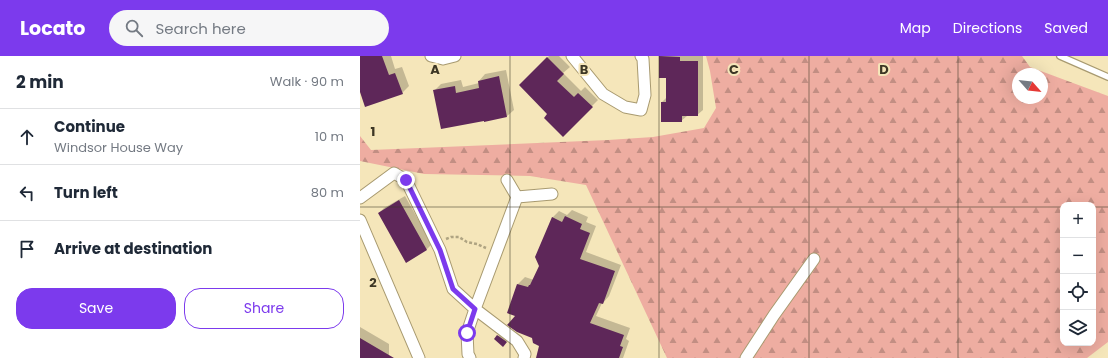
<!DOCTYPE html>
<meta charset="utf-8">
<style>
body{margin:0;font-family:Poppins,sans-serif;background:#f6f6f7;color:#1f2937}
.controls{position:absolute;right:12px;bottom:12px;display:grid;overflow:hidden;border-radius:8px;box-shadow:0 4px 16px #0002}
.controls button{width:36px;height:36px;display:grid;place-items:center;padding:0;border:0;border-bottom:1px solid #e0e1e3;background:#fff;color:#1f2937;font:20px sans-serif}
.compass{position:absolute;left:652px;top:12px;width:36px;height:36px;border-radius:50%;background:#fff;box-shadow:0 4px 16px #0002;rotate:117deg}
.stop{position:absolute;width:12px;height:12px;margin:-9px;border:3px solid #7c3aed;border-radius:50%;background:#fff}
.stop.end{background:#7c3aed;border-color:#fff;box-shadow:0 1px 4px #0008}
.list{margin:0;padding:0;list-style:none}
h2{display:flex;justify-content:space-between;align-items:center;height:52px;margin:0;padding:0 16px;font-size:17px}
h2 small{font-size:13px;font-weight:400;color:#747a83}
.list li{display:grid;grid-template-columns:26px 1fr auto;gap:12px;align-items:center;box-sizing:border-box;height:56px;padding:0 16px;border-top:1px solid #e0e1e3}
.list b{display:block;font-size:15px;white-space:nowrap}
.list p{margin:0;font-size:13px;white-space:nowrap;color:#747a83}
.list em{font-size:13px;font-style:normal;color:#747a83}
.actions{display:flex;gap:8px;padding:12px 16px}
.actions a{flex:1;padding:9px 0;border:1px solid #7c3aed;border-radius:16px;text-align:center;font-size:14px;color:#7c3aed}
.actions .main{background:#7c3aed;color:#fff}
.icon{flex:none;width:22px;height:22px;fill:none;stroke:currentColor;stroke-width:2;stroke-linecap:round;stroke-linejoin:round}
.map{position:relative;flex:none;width:748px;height:302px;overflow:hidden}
header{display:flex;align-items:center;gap:24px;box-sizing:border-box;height:56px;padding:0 20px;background:#7c3aed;color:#fff}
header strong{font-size:19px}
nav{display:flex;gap:22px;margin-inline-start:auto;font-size:14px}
.search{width:280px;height:36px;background:#f6f6f7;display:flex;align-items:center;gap:10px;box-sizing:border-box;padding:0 14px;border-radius:22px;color:#747a83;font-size:15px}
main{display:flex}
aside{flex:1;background:#fff}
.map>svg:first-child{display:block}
.forest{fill:url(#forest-firs);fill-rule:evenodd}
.shadow{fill:#0003}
.building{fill:#5e2759}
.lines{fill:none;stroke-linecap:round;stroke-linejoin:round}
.lane-casing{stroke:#a89a70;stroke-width:8}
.street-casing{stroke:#a89a70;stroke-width:13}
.path{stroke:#afa482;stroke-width:2.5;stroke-dasharray:3 2;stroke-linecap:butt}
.lane{stroke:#fff;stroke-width:5.5}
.street{stroke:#fff;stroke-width:11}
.route{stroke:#7c3aed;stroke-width:5}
.grid{fill:none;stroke:#3d3725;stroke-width:1;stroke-opacity:0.55}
.grid-label{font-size:13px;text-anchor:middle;font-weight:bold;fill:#3d3725;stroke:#f5e6ba;stroke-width:4;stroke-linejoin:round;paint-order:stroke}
</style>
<header>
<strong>Locato</strong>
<div class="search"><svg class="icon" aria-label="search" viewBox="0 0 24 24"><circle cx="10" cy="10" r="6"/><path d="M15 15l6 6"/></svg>Search here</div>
<nav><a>Map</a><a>Directions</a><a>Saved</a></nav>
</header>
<main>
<aside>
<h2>2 min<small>Walk · 90 m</small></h2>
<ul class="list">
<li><svg class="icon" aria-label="ahead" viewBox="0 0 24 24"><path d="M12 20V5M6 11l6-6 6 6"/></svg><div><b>Continue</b><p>Windsor House Way</p></div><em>10 m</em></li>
<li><svg class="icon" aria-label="left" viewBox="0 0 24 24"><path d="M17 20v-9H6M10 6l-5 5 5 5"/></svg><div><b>Turn left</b></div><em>80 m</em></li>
<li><svg class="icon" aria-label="arrive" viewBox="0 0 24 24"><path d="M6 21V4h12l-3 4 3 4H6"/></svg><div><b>Arrive at destination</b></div></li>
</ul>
<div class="actions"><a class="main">Save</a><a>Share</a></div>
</aside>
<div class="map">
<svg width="748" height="302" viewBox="0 0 748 302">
<defs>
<pattern id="forest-firs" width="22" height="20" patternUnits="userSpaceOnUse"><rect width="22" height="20" fill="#eeada1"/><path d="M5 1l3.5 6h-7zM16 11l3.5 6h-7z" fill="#c28e83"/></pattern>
</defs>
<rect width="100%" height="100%" fill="#f5e6ba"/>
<path class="forest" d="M346,0H662L670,11L748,40V286L727,302H307L226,129L170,120L64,118L0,105V80L11,94L248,84L293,81L344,72L356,52L350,15ZM658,18H682V42H658ZM703,149H733V287H703Z"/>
<path class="shadow" d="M0,0H31L35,13L42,11L49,30L42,37L0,33Z
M189,0H199L210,11L203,17L221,35L225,31L238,44L203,79L189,58L160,29Z
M301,0H343V54L337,59L327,60L321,65L302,46L307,41V21L300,1Z
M146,14L154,54L147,60L75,34L81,28L101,24L103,31L119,27V25L125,18Z
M45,140L72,188L67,193L46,205L19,157L24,152Z
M212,154L228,161L226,166L236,170L226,196L261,209L249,240L243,247H242L236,260L270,272L266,283L269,285L263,302H177L181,289L173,281L157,260L148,256L158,228L165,221L174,224L180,210L192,162L199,155L207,159Z
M0,271L29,288V302H0Z
M145,273L153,279L143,289L135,283Z"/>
<path class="building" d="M0,0H22L29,19L35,17L43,38L5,51L0,36Z
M299,0L320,1V5H338V60H322V66H301V46H306V22H299Z
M187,1L204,18L197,25L214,41L218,37L233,51L203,81L184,62L187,58L159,29Z
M139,20L147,61L124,66V65L81,73L73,34L95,30L96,37L119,32L118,25Z
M39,144L67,194L46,207L18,157Z
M205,160L222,168L220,173L230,177L220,203L255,215L243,248L239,247L230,267L264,279L260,290L263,291L259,302H176L179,290L173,287L172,282L157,276L147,269L155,260L147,257L157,228L168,231L169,229H170L179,210L175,201L192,161L202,166Z
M137,279L147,286L143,291L134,283Z
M0,282L34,302H0Z"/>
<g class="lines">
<g class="lane-casing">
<path id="lane" d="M700,0L748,21"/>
</g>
<g class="street-casing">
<path id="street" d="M71,0L83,3L95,0
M212,0L243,38L265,51L281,54L285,39L283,3L281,0
M147,124L157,141
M0,142L34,117L46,124L80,194L93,233L115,253L157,285L165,298L164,302
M0,164L59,302
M110,302L108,298L107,277L115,253L157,141L192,138
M386,302L414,259L454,203"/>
</g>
<path class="path" d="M86,183L91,181H99L107,186L117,188L126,192"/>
<use href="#lane" class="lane"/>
<use href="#street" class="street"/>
</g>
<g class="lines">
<path class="route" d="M46,124L80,194L93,233L115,253L107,277"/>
</g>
<path class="grid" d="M150,0V302M299,0V302M449,0V302M598,0V302M0,151H703M733,151H748"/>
<g class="grid-label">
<text x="75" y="18">A</text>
<text x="224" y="18">B</text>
<text x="374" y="18">C</text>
<text x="524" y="18">D</text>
<text x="13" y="80">1</text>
<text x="13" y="231">2</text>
</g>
</svg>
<div class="controls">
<button>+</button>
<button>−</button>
<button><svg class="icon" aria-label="locate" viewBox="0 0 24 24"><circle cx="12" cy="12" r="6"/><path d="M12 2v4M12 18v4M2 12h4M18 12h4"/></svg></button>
<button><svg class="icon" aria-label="layers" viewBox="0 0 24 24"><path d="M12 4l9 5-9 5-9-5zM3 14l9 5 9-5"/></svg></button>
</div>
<svg class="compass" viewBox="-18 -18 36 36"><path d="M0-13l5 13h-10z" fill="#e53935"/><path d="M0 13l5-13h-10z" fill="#747a83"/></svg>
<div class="stop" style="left:107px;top:277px"></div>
<div class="stop end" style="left:46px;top:124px"></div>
</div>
</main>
